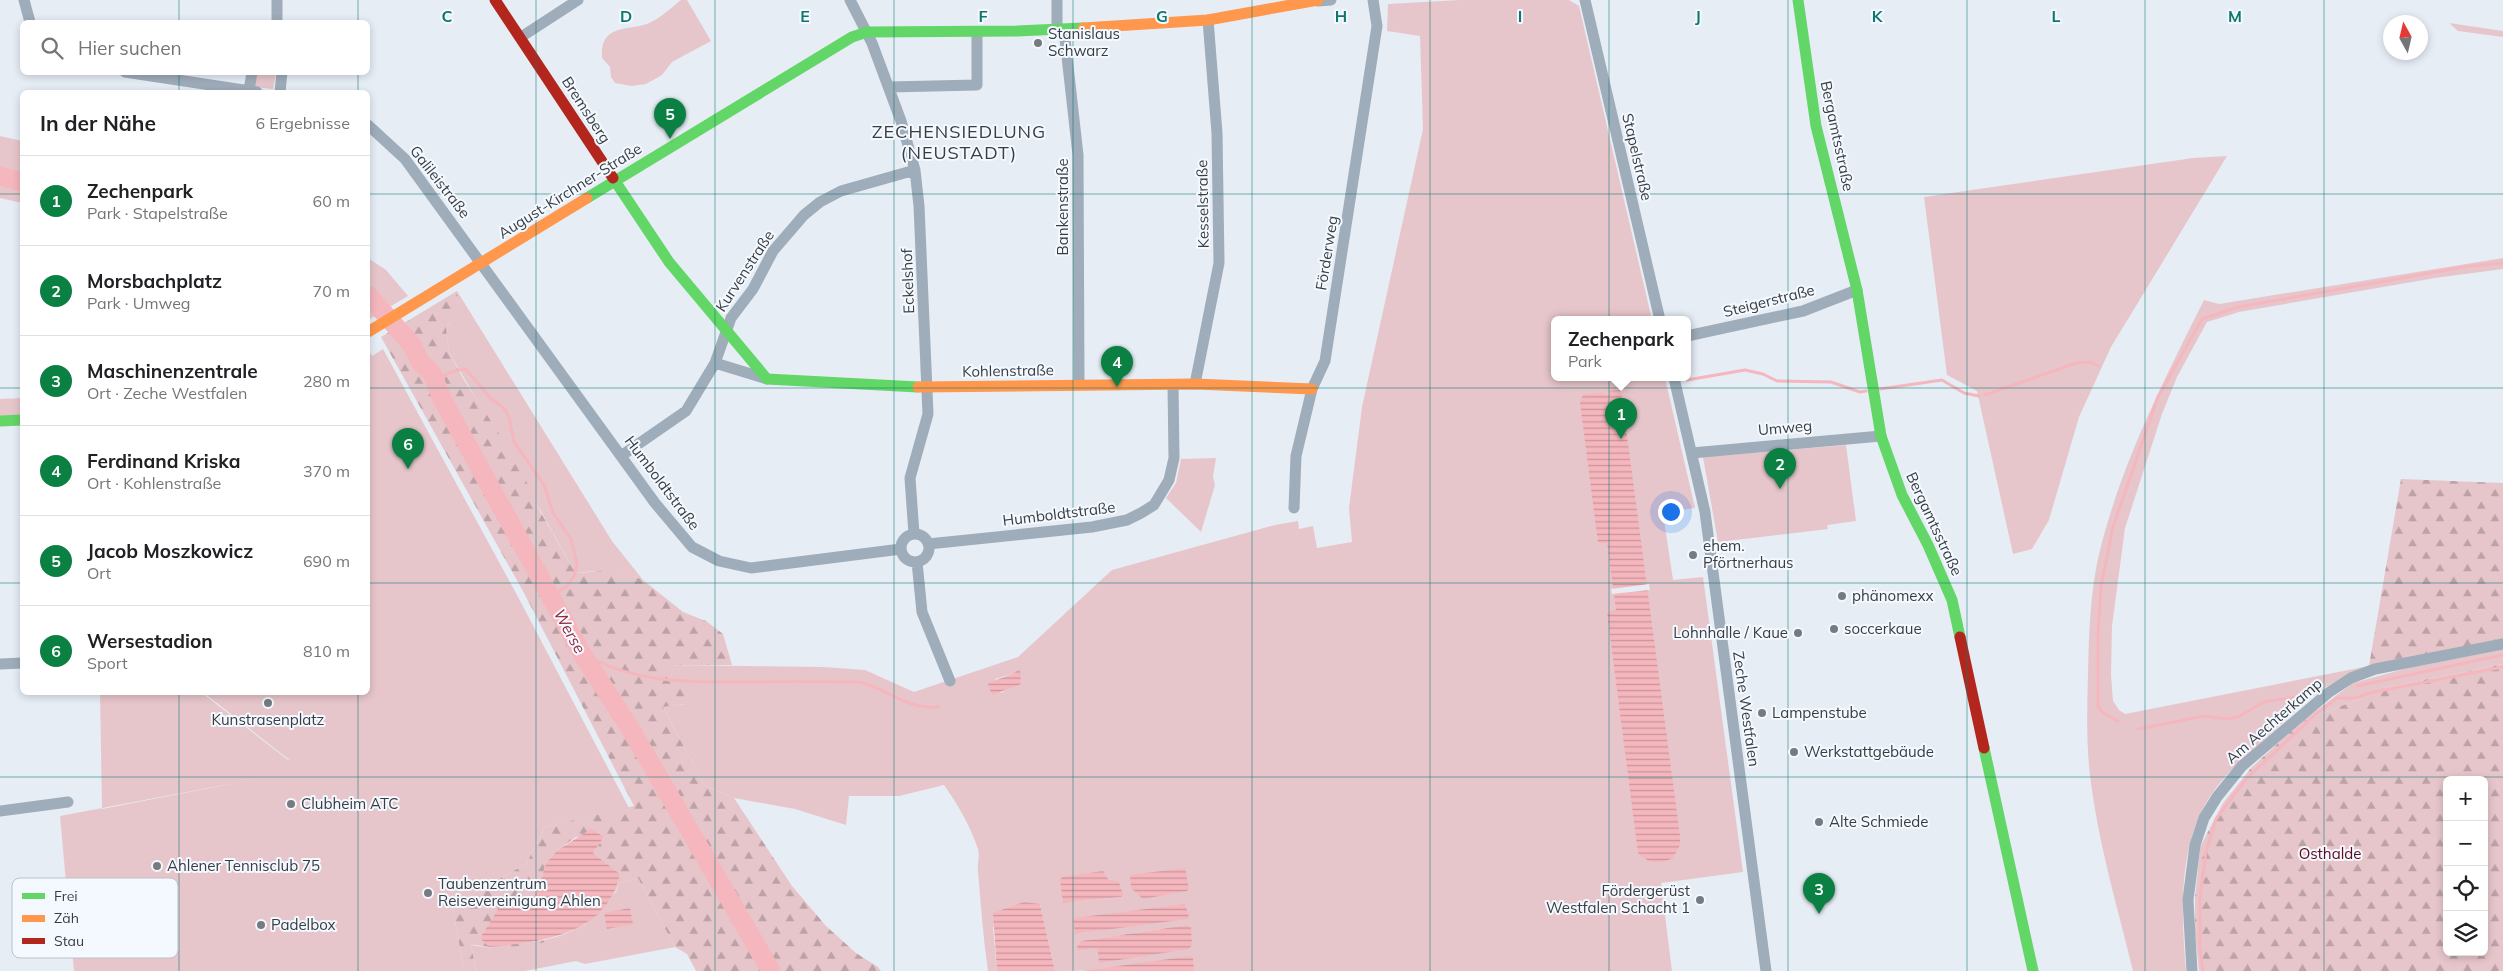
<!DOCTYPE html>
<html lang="de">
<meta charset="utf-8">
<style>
body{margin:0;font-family:Mulish,sans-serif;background:#f2f2f2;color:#202124}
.controls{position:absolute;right:15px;bottom:15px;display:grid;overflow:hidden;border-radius:8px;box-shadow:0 2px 8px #0003}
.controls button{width:45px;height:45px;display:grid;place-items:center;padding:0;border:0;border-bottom:1px solid #e0e0e0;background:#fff;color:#202124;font:25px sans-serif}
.compass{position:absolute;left:2383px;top:15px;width:45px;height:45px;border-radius:50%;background:#fff;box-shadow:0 2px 8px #0003;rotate:352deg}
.you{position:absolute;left:1670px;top:511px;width:18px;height:18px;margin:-12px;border:4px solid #fff;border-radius:50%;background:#1a73e8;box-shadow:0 0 0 8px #1a73e833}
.badge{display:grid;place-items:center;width:32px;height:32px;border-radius:50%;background:#0b8043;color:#fff;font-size:16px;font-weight:700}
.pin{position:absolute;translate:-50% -41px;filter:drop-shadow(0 1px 2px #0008)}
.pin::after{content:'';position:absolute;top:26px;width:18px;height:15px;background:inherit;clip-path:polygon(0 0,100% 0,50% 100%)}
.popup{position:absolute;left:1551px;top:316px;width:140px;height:65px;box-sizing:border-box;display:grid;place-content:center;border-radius:8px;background:#fff;filter:drop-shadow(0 1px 4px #0005);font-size:16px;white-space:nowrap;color:#757577}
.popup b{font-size:19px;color:#202124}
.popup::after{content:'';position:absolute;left:50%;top:100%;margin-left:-10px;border:10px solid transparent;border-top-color:#fff}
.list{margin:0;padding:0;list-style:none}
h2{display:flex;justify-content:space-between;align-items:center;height:65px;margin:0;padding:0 20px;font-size:21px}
h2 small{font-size:16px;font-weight:400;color:#757577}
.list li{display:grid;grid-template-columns:32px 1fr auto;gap:15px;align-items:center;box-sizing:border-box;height:90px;padding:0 20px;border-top:1px solid #e0e0e0}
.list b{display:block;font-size:19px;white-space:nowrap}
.list p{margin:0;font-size:16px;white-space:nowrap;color:#757577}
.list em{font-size:16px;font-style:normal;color:#757577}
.icon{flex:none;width:28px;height:28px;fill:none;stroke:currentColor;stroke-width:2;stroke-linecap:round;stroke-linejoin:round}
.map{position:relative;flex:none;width:2503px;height:971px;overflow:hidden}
.search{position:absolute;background:#fff;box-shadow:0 2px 8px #0003;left:20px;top:20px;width:350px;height:55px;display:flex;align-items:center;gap:12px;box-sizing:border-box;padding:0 18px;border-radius:8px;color:#757577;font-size:19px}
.panel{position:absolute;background:#fff;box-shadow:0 2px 8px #0003;left:20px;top:90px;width:350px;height:605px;border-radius:8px}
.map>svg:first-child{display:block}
.green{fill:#e7c6cb;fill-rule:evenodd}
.forest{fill:url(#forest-firs);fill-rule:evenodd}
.water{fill:url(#water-rules)}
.pier{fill:#e6edf5}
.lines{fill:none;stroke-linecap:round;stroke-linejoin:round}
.stream{stroke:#f5b6bd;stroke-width:3}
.river{stroke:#f5b6bd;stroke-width:19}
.street{stroke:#9facba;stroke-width:11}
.fast{stroke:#63d668;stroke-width:11}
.slow{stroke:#ff974d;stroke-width:11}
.jam{stroke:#b3261e;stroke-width:11}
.grid{fill:none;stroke:#0f766e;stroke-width:1;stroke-opacity:0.55}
.poi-dot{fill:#757b81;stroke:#f4f9ff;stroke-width:2}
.labels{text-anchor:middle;stroke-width:4;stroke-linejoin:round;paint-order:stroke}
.poi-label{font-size:15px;fill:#383d42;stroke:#f4f9ff;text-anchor:start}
.street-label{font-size:15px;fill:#383d42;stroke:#f4f9ff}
.park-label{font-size:15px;fill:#5d0b1d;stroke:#f4f9ff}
.water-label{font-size:16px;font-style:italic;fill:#922839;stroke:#f4f9ff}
.quarter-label{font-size:18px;letter-spacing:1px;fill:#383d42;stroke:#f4f9ff}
.key{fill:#f4f9ff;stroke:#bcc1c6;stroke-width:1}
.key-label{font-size:14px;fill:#383d42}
.grid-label{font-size:16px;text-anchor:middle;font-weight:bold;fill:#0f766e;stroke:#f4f9ff;stroke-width:4;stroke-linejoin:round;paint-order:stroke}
</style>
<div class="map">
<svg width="2503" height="971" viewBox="0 0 2503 971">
<defs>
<pattern id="forest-firs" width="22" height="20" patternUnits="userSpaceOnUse" patternTransform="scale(1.25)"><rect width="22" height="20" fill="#e7c6cb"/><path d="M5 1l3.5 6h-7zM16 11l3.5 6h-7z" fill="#bca2a6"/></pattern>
<pattern id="water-rules" width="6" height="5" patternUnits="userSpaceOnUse" patternTransform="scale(1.25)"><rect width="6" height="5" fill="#f5b6bd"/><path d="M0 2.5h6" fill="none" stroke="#c7959b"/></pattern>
</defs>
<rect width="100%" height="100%" fill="#e6edf5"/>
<path class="green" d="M681,0H687L711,41L672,62L662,75L646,84L632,86L615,83L611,77L610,67L602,58C600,20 633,33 653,21C663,16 672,7 681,0Z
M1460,0H1569L1579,6L1652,320H1555V378H1665L1695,508L1663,513L1673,580L1703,577L1743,872L1661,883L1672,971H1194V969L1055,971L1040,904L993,927L997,971H988C983,938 981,905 978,872C977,864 980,856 978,849C970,825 958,805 944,785L899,796H849L846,825L795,809L734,798L704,785L663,707L686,704L669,665L824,667L865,670L914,692L1018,657L1112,570L1275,525L1298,521L1299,529L1313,526L1317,548L1352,542L1349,508L1362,407L1423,129L1420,36L1387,31L1388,4ZM1016,673L1019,674L1021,681L1001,693L995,679ZM1108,879L1112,880L1121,897L1063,903ZM1189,917L1076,934L1073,921ZM1187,925L1191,927L1099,962L1097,948L1077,946L1081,941Z
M2449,23L2503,31V37L2458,31Z
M257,73H276L273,89L255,87Z
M0,136L22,141V203L0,198Z
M2227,156L2111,347L2079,417L2049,520L2032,549L2013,554L1977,391L1947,375L1924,197L2193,158Z
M368,258L386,270L408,296L368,320Z
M2503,258V269L2435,278L2239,312L2207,322L2177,377L2162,414L2125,528L2112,626L2111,675L2113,701L2119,710L2125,714L2369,666C2350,675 2329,683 2312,697C2297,709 2282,724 2267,737C2250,753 2230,769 2216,788C2177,839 2181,911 2186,971H2133C2118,909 2099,846 2091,783C2086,747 2087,711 2088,674C2089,633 2090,590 2100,550C2122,462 2164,380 2204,300L2219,304Z
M457,291L612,541L643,580C623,571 601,569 579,573L572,567L529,490L449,352L446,327C458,316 460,307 457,291Z
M368,348L372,356L383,349L517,595L629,808L545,827L526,864L461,900L462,906L453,909L464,971H74L60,816L266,777L102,809L100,693H202L288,760L290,758L288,759L204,693L368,692Z
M22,398V415L0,416V399Z
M1846,445L1856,521L1827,525L1828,529L1718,542L1703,457Z
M1216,458L1213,477L1215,485L1201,532L1166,498L1176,483L1181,459Z
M2503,649V664L2389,687L2301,722L2353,683L2408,668Z
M638,878L675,947L585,964L576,961L525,971H476L471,945L492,948L558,938L585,925L616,892L619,883Z"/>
<path class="forest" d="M457,291L460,313L446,327L449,352L464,380L517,461L540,511L572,567L579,573L607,570L628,574L643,580L683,612L706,621L723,634L732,665H670L689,696L686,704L663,707L704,785L734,798L792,886L826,926L856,953L878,967L881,971H696L687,954L675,947L638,878L619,883C602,931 541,949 494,948C486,948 479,944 471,945L476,971H464L453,909L462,906L461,900L526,864L545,827L634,806L524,593L381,337ZM576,837H604L593,853L620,874C610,916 567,940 526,943C512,945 494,940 480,938L499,909L532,899L541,880L546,863L558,850Z
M2401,479L2503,483V639L2369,666Z
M2503,664V971H2199L2195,932V898L2200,847L2223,803L2251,768L2301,722L2389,687ZM2447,780H2484V952H2447Z"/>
<path class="water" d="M1621,390L1680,836V845L1673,858C1658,865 1650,864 1638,853L1607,612L1616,610L1607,543H1598L1580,402L1583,395L1603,392L1604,395L1609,394V391Z
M1020,668L1021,684L992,695L988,684C997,677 1013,677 1020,668Z
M591,829L604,837L593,853L620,874C606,935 542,942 489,947L480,938L499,908L532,899L541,880L546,863L558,850Z
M1185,868L1189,889L1187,891L1143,899L1131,888L1130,875Z
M1103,871L1108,879L1119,882L1123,895L1121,897L1063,903L1060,880L1062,877Z
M1024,902L1040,904L1055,971H997L993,913Z
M1185,904L1189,917L1187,919L1075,934L1073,920L1075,918Z
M630,908L633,924L607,929L604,913Z
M1187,925L1191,927L1192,945L1189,949L1099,963L1097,948L1078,950L1077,946L1081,941Z
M1191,956L1193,958L1194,971H1082Z"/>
<path class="pier" d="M1649,584L1650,590L1612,594L1611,589Z"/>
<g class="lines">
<path class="stream" d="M435,378C445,376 456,369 466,369L490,398L504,408L509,417L514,442L544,485L553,513L571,539L577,564L574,576L567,586L551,596
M1687,380L1745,370L1763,374L1777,381L1831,382L1860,392L1866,391
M1880,389L1942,380L1964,393L1979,396
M1985,395L2076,363L2090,362L2099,366
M581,652C635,686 698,682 760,682C793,681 826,682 860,682C891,690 904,709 939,707
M2357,686L2503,655
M2118,721L2103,713L2098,707V634L2101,587L2113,527L2158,397L2202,319L2238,307L2470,266L2503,263
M2138,729L2204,716L2228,719L2240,716L2264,702L2307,695
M2203,971L2200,948V897L2206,852L2216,819L2247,778L2316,714L2337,698H2355L2374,692L2503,667"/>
<path class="river" d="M0,176L22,182
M368,295L412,345L421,363L432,373L442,399L581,652L633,733L771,971"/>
<path class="street" d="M24,0L30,22
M850,0L872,43L901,121L915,170L919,206L928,414L910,478L914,534
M1057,0V30
M1585,0L1660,320
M1318,1L1331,0
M277,22V0
M1064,30L1078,155L1079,384
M521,37L578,0
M125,72L257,92
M889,87L977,85V32
M249,91L252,72
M280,92L282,72
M368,125L405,159L655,503L692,547L719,561L751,568L901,549
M1687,336L1803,311L1857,290
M715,363L767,379
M1674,378L1705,512L1766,971
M1195,384L1219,263L1217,133L1208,20
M1692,453L1881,436
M621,456L686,411L715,363L731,318L753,289L773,251L804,215L820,202L841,191L915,170
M1294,508L1296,456L1312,389L1325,361L1377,26L1373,0
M901 548a14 14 0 1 1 28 0a14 14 0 1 1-28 0Z
M928,544L1092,527L1127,520L1141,513L1154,505L1169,480L1174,458L1173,385
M917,562L922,612L950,681
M0,664L22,663
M0,811L68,802
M2192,971L2188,900L2195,845L2204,818L2217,797L2242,766L2328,693L2351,678L2375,669L2503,644"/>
<path class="fast" d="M1798,0L1816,126L1857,290L1881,436L1902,495L1928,545L1952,600L1960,637
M613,178L669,262L767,379L918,387
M587,198L852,37L867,32L1017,31L1083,28
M0,421L22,420
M1984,748L2033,971"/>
<path class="slow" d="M1083,28L1208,20L1318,0
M368,332L587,198
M918,387L1195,384L1312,389"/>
<path class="jam" d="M495,0L613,178
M1960,637L1984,748"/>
</g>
<path class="grid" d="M179,0V22M358,0V22M536,0V971M715,0V971M894,0V971M1073,0V971M1252,0V971M1430,0V971M1609,0V971M1788,0V971M1967,0V971M2145,0V971M2324,0V971M179,72V92M358,72V92M0,194H22M368,194H2503M0,388H22M368,388H2503M0,583H22M368,583H2503M179,692V971M358,692V971M0,777H2503"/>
<g class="poi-dot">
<circle cx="1038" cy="43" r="5"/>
<circle cx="1693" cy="555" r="5"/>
<circle cx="1842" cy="596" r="5"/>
<circle cx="1834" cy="629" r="5"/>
<circle cx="1798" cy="633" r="5"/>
<circle cx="268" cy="703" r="5"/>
<circle cx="1762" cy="713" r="5"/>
<circle cx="1794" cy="752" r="5"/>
<circle cx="291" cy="804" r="5"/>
<circle cx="1819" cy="822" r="5"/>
<circle cx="157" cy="866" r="5"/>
<circle cx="428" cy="893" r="5"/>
<circle cx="1700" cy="900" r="5"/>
<circle cx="261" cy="925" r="5"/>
</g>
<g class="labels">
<g class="poi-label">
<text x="1048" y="39">Stanislaus<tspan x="1048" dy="17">Schwarz</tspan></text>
<text x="1703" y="551">ehem.<tspan x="1703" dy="17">Pförtnerhaus</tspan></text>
<text x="1852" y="601">phänomexx</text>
<text x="1844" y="634">soccerkaue</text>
<text x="1788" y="638" text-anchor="end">Lohnhalle / Kaue</text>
<text x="1772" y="718">Lampenstube</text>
<text x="268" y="725" text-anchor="middle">Kunstrasenplatz</text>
<text x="1804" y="757">Werkstattgebäude</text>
<text x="301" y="809">Clubheim ATC</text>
<text x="1829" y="827">Alte Schmiede</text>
<text x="167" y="871">Ahlener Tennisclub 75</text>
<text x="438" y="889">Taubenzentrum<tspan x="438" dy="17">Reisevereinigung Ahlen</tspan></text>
<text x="1690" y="896" text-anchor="end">Fördergerüst<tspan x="1690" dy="17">Westfalen Schacht 1</tspan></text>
<text x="271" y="930">Padelbox</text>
</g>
<g class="street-label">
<text transform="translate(586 110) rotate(57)" y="5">Bremsberg</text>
<text transform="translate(1837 136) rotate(78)" y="5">Bergamtsstraße</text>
<text transform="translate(1637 157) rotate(77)" y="5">Stapelstraße</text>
<text transform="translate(440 182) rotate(52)" y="5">Galileistraße</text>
<text transform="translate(570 191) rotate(-32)" y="5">August-Kirchner-Straße</text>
<text transform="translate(1203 204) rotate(-91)" y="5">Kesselstraße</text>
<text transform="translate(1063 207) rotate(-90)" y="5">Bankenstraße</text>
<text transform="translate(1327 253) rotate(-81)" y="5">Förderweg</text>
<text transform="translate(745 271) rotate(-57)" y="5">Kurvenstraße</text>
<text transform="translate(908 281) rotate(-92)" y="5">Eckelshof</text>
<text transform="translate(1769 301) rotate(-14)" y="5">Steigerstraße</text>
<text transform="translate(1008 371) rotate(-1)" y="5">Kohlenstraße</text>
<text transform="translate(1785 428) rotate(-5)" y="5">Umweg</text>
<text transform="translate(662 483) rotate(53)" y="5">Humboldtstraße</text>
<text transform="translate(1059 514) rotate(-7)" y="5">Humboldtstraße</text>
<text transform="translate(1934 524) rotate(65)" y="5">Bergamtsstraße</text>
<text transform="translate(1746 709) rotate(82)" y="5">Zeche Westfalen</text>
<text transform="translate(2274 721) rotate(-41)" y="5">Am Aechterkamp</text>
</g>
<g class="park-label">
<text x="2330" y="859">Osthalde</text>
</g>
<g class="water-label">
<text transform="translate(570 631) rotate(61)" y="6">Werse</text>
</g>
<g class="quarter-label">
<text x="959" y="138">ZECHENSIEDLUNG<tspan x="959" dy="21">(NEUSTADT)</tspan></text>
</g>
</g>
<rect x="12" y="878" width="166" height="80" rx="8" class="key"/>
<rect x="22" y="893" width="23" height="6" fill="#63d668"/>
<rect x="22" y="915" width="23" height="7" fill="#ff974d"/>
<rect x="22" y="938" width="23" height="6" fill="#b3261e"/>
<g class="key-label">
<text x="54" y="901">Frei</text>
<text x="54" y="923">Zäh</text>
<text x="54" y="946">Stau</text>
</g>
<g class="grid-label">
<text x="447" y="22">C</text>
<text x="626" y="22">D</text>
<text x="805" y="22">E</text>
<text x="983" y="22">F</text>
<text x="1162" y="22">G</text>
<text x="1341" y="22">H</text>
<text x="1520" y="22">I</text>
<text x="1698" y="22">J</text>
<text x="1877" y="22">K</text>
<text x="2056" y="22">L</text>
<text x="2235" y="22">M</text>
</g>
</svg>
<div class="controls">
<button>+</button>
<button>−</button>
<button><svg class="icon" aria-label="locate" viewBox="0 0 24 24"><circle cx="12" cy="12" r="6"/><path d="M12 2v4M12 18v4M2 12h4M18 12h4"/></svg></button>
<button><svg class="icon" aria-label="layers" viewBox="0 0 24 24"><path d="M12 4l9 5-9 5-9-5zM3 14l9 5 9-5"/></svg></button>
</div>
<svg class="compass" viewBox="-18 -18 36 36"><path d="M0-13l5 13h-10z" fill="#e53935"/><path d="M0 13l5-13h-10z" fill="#757577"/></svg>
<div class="you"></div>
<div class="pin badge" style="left:1621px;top:439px">1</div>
<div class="popup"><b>Zechenpark</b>Park</div>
<div class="pin badge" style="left:1780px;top:489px">2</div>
<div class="pin badge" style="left:1819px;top:914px">3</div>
<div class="pin badge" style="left:1117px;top:387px">4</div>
<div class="pin badge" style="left:670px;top:139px">5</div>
<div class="pin badge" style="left:408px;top:469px">6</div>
<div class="search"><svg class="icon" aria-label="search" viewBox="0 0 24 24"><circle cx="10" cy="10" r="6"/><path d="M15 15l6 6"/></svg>Hier suchen</div>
<section class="panel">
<h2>In der Nähe<small>6 Ergebnisse</small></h2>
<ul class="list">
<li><span class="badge">1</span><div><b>Zechenpark</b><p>Park · Stapelstraße</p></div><em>60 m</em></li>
<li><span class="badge">2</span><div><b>Morsbachplatz</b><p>Park · Umweg</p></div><em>70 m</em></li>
<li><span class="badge">3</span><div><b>Maschinenzentrale</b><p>Ort · Zeche Westfalen</p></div><em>280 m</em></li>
<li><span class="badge">4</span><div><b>Ferdinand Kriska</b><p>Ort · Kohlenstraße</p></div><em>370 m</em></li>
<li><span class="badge">5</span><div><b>Jacob Moszkowicz</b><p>Ort</p></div><em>690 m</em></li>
<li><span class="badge">6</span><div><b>Wersestadion</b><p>Sport</p></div><em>810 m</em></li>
</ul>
</section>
</div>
